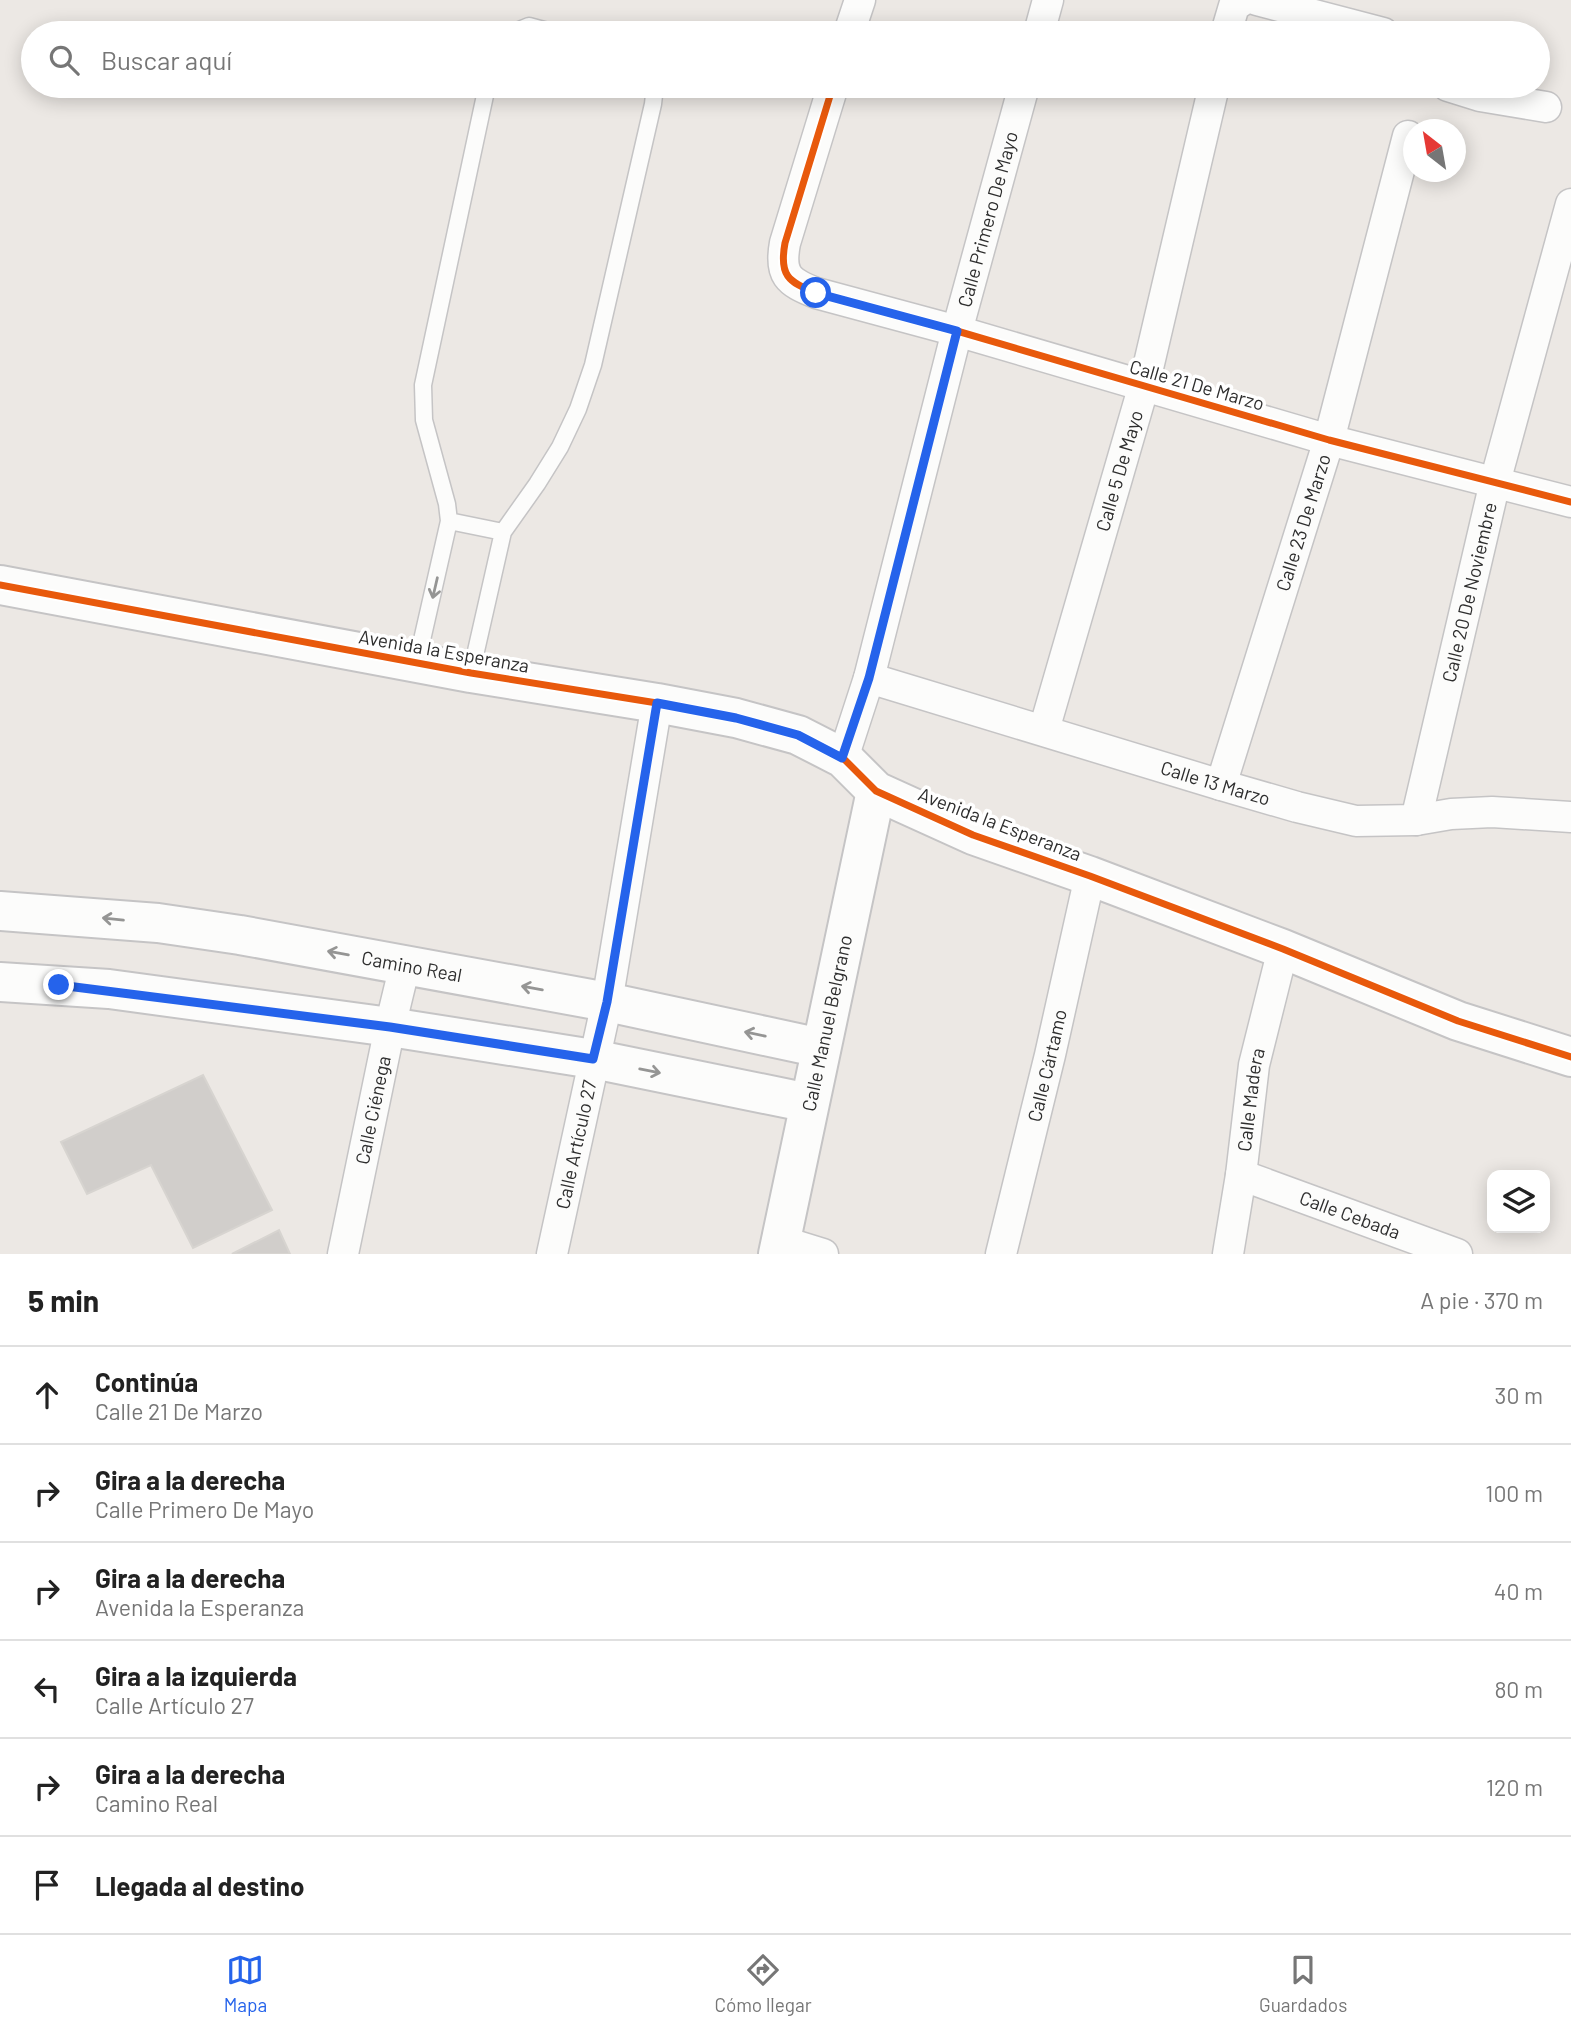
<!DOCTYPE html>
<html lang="es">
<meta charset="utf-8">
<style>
body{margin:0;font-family:Barlow,sans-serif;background:#f2f2f2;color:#222}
.controls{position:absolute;right:21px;bottom:21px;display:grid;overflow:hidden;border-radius:14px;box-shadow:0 4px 18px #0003}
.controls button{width:63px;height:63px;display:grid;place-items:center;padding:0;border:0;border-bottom:2px solid #e0e0e0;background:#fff;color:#222;font:35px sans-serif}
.compass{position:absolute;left:1403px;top:119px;width:63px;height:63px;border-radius:50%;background:#fff;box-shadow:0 4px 18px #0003;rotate:329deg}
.stop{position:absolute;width:21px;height:21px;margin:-16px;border:5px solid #2563eb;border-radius:50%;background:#fff}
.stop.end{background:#2563eb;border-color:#fff;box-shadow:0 2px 7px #0008}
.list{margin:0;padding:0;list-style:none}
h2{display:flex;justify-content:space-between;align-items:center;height:91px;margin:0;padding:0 28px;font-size:30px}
h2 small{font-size:23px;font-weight:400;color:#767676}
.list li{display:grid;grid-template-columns:46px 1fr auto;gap:21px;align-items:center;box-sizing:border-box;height:98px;padding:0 28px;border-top:2px solid #e0e0e0}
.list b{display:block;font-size:26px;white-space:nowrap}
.list p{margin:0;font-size:23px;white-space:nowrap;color:#767676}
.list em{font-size:23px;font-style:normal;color:#767676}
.icon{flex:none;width:38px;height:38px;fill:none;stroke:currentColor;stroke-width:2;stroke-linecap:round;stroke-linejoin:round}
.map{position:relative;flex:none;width:1571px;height:1254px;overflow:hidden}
.search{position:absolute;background:#fff;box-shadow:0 4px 18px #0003;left:21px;right:21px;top:21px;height:77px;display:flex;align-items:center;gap:18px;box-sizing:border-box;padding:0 24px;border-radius:38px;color:#767676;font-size:26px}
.sheet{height:679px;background:#fff}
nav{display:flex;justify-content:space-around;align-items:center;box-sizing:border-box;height:98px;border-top:2px solid #e0e0e0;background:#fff;font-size:19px;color:#767676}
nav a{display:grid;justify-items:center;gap:4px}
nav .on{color:#2563eb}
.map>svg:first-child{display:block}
.building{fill:#d1cecb;stroke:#d7d4d0;stroke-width:2}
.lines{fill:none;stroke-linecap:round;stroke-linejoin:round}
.service-casing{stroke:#c5c4c5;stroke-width:19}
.minor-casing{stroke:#c5c4c5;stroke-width:33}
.tertiary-casing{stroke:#c5c4c5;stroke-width:42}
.service{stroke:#fcfcfb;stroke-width:16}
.minor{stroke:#fcfcfb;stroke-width:30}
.tertiary{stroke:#fcfcfb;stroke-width:38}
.cycleway-casing{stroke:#fff;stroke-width:11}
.cycleway{stroke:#e8590c;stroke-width:7}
.oneway{stroke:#959594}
.route{stroke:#2563eb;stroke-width:9}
.labels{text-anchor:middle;stroke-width:7;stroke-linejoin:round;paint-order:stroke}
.street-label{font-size:19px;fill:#2e2e2e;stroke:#fff}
</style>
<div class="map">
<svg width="1571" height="1254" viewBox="0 0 1571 1254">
<rect width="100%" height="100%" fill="#ece8e4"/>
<path class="building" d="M203,1075L272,1210L193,1248L151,1165L87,1194L61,1142Z
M279,1230L290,1254H232Z"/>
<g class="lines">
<g class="service-casing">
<path id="service" d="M512,33L529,26L555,33
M449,521L503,532
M417,662L449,521L447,504L424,420L423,385L487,86
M471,673L503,532L537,484L560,447L578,409L593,365L653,104L655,86"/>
</g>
<g class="minor-casing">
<g id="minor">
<path d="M1257,0L1383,33"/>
<path d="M849,33L860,0"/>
<path d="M1039,33L1048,0"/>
<path d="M1226,33L1234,6L1243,0"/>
<path d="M833,86L785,243C779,275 788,282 816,293L957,331L1329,440L1571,502"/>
<path d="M1448,86L1480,96L1546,107"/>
<path id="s1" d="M869,678L1221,785L1297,807L1356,821L1416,820L1451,814L1492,812L1571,817"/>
<path id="s2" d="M1044,730L1144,385L1214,86"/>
<path id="s3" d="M843,758L869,678L957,331L1024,86"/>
<path id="s4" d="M1221,785L1329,440L1408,136"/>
<path id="s5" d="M1416,820L1495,482L1571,204"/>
<path id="s6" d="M1241,1175L1457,1254"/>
<path d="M781,1241L823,1254"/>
<path id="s7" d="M343,1254L390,1027L405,965"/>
<path id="s8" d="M552,1254L607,1002L657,703"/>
<path id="s9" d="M1001,1254L1050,1055L1090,876"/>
<path id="s10" d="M1228,1254L1241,1175L1254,1065L1283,949"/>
</g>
</g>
<g class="tertiary-casing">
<g id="tertiary">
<path d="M0,585L471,673L657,703L736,718L798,735L843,758L876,791L973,835L1090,876L1283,949L1458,1021L1571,1057"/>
<path id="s11" d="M0,911L158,923L240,935L607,1002L821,1048"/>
<path d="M0,982L109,989L390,1027L593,1059L809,1103"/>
<path id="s12" d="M778,1254L876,791"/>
</g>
</g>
<use href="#service" class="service"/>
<use href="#minor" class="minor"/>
<use href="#tertiary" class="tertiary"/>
<g class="cycleway-casing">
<path id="cycleway" d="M833,86L785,243C779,275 788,282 816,293L957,331L1329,440L1571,502
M0,585L471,673L657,703L736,718L798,735L843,758L876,791L973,835L1090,876L1283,949L1458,1021L1571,1057"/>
</g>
<use href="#cycleway" class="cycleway"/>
</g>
<defs><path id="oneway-shaft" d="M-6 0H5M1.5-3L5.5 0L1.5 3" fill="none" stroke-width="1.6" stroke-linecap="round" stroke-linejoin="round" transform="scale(1.75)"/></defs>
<g class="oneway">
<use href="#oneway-shaft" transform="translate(435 588) rotate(103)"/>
<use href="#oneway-shaft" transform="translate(113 919) rotate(-174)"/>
<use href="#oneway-shaft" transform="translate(338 953) rotate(-170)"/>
<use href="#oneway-shaft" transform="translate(532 988) rotate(-170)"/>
<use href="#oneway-shaft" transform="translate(755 1034) rotate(-168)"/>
<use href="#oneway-shaft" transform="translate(650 1071) rotate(11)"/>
</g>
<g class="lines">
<path class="route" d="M59,985L390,1027L593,1059L607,1002L657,703L736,718L798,735L842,758L869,678L957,331L816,293"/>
</g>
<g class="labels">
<g class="street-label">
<text dy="7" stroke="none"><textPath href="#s3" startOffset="558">Calle Primero De Mayo</textPath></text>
<text transform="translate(1197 385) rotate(16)" y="7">Calle 21 De Marzo</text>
<text dy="7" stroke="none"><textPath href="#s2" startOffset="270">Calle 5 De Mayo</textPath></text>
<text dy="7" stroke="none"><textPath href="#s4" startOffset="275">Calle 23 De Marzo</textPath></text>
<text dy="7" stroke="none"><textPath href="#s5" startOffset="234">Calle 20 De Noviembre</textPath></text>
<text transform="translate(444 651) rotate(10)" y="7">Avenida la Esperanza</text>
<text dy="7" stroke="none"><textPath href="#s1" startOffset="362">Calle 13 Marzo</textPath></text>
<text transform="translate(1000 824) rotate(21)" y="7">Avenida la Esperanza</text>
<text dy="7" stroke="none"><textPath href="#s11" startOffset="416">Camino Real</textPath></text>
<text dy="7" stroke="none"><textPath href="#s12" startOffset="236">Calle Manuel Belgrano</textPath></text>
<text dy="7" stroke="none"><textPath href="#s9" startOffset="194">Calle Cártamo</textPath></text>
<text dy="7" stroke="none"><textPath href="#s10" startOffset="156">Calle Madera</textPath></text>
<text dy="7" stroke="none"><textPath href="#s7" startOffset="147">Calle Ciénega</textPath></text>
<text dy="7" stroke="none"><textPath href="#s8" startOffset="112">Calle Artículo 27</textPath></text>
<text dy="7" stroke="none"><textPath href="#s6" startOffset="116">Calle Cebada</textPath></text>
</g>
</g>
</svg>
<div class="controls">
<button><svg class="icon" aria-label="layers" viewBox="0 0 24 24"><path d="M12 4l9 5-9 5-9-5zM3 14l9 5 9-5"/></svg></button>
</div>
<svg class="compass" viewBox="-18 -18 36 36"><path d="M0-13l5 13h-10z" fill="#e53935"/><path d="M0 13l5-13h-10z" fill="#767676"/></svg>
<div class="stop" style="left:816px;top:293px"></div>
<div class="stop end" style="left:59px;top:985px"></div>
<div class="search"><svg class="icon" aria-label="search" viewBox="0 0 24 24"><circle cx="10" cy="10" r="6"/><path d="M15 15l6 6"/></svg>Buscar aquí</div>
</div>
<section class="sheet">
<h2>5 min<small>A pie · 370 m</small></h2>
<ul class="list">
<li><svg class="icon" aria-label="ahead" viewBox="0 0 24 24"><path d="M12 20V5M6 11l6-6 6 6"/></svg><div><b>Continúa</b><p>Calle 21 De Marzo</p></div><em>30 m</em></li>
<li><svg class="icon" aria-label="right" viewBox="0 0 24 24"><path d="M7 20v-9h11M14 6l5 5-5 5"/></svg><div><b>Gira a la derecha</b><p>Calle Primero De Mayo</p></div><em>100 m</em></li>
<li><svg class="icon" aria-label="right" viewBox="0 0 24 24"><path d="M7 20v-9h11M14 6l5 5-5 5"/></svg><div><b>Gira a la derecha</b><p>Avenida la Esperanza</p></div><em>40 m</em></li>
<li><svg class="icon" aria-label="left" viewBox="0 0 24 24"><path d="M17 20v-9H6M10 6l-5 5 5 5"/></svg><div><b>Gira a la izquierda</b><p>Calle Artículo 27</p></div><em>80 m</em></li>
<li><svg class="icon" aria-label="right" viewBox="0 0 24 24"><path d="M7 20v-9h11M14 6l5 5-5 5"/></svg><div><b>Gira a la derecha</b><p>Camino Real</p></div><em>120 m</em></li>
<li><svg class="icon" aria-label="arrive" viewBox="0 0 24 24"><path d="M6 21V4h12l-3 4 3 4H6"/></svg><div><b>Llegada al destino</b></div></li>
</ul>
</section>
<nav>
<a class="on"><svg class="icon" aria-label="map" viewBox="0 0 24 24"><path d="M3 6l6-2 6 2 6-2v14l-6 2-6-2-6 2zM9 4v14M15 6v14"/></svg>Mapa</a>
<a><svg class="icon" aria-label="directions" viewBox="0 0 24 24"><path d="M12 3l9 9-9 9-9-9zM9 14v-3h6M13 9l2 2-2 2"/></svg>Cómo llegar</a>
<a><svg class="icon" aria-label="saved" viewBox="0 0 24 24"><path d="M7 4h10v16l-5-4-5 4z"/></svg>Guardados</a>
</nav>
